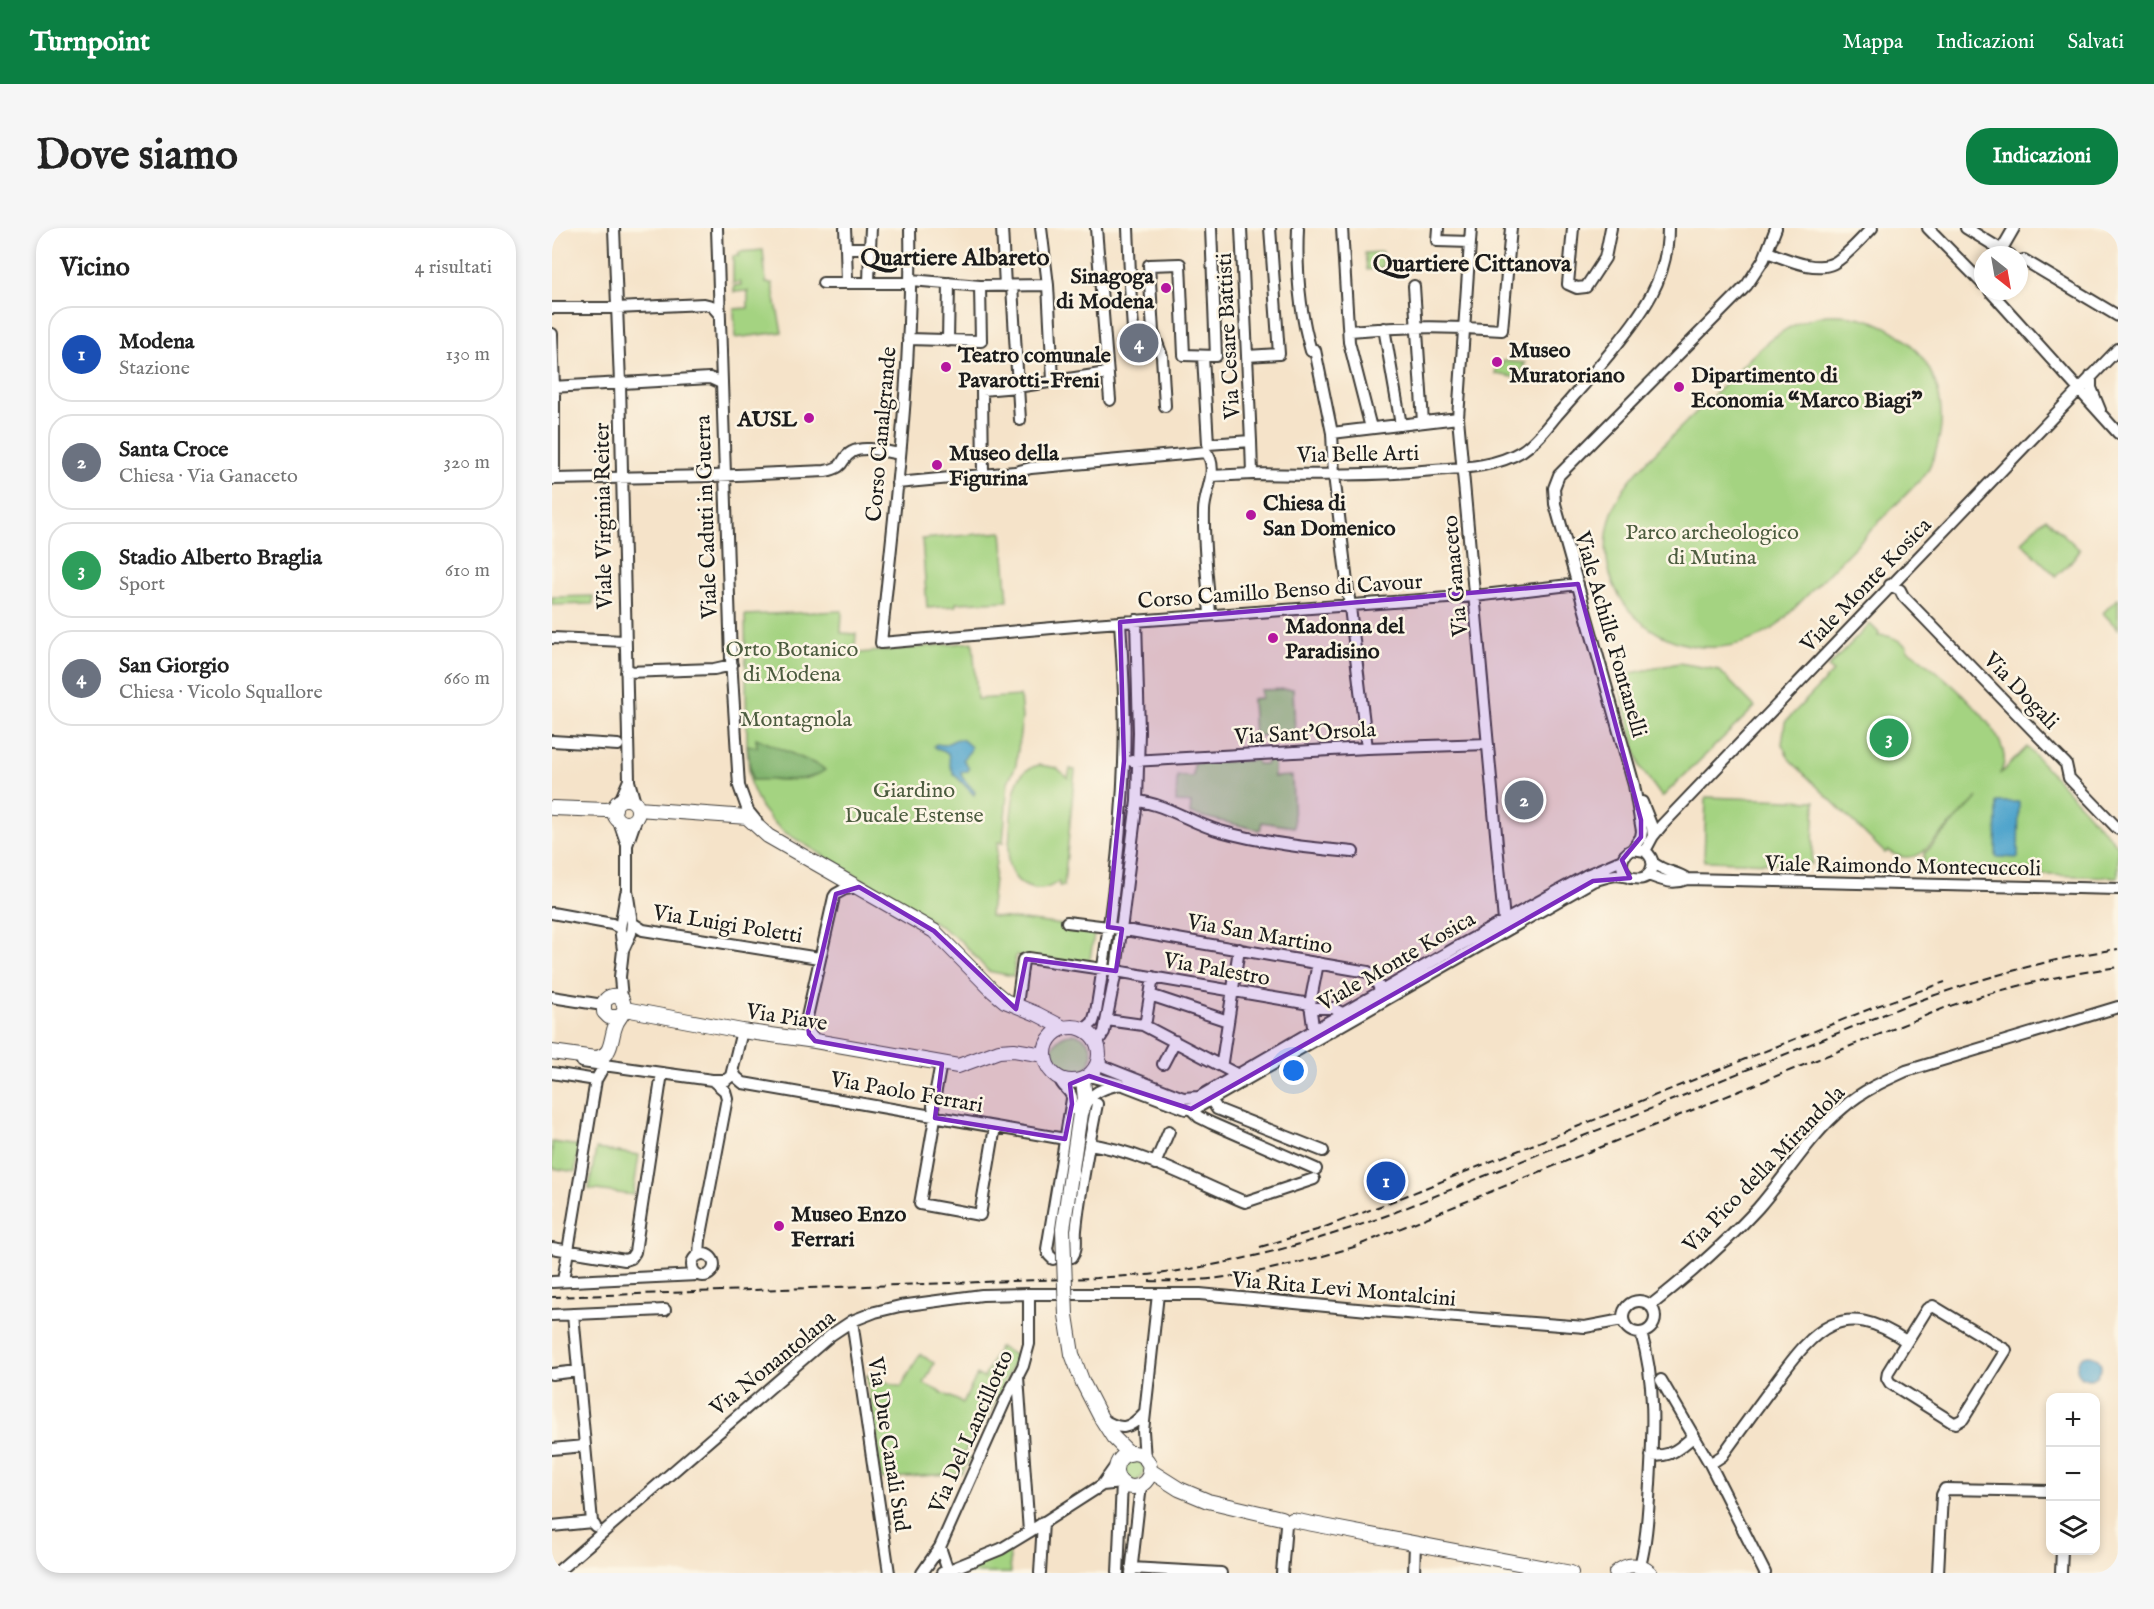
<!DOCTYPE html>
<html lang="it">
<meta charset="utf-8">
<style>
body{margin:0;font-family:"IM FELL English",serif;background:#f6f6f6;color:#222}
.controls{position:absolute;right:18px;bottom:18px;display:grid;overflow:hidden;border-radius:12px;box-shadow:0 3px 9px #0003}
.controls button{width:54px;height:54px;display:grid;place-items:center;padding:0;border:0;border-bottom:2px solid #e0e0e0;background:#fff;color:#222;font:30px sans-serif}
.compass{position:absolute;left:1422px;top:18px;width:54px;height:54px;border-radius:50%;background:#fff;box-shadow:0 3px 9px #0003;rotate:149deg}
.you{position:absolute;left:742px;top:843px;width:21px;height:21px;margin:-15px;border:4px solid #fff;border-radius:50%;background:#1a73e8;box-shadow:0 0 0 9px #1a73e833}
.badge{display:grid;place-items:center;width:39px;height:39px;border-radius:50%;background:#0b8043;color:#fff;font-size:20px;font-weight:700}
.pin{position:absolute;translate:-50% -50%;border:3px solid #fff;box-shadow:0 2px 6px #0006}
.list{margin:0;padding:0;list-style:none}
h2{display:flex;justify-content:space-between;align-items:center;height:78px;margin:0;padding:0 24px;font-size:26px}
h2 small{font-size:20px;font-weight:400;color:#767676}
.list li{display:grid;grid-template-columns:39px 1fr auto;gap:18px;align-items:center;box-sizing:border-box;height:96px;margin:0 12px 12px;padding:0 12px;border:2px solid #e0e0e0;border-radius:24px}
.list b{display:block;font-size:22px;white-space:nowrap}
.list p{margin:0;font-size:20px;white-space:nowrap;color:#767676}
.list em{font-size:20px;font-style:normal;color:#767676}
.icon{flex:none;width:33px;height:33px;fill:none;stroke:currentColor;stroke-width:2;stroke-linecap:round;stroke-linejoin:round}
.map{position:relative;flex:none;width:1566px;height:1345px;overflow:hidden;border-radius:24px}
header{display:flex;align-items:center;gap:36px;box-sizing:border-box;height:84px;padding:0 30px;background:#0b8043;color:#fff}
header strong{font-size:28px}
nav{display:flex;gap:33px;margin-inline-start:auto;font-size:21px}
.intro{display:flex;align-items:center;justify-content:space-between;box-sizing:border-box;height:144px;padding:0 36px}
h1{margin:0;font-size:42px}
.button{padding:15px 27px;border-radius:24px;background:#0b8043;color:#fff;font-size:21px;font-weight:700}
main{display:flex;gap:36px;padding:0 36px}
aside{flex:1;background:#fff;border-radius:24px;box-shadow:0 3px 9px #0003}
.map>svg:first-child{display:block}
.green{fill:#a4d381;stroke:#60784e;stroke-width:1.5}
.forest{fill:#83b56f;stroke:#506846;stroke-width:1.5}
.water{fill:#50a4cc;stroke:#366074;stroke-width:1.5}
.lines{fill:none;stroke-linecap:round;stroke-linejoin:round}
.minor-casing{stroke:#3d3a36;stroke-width:14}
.major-casing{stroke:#3d3a36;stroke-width:16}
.minor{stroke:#fff;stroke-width:10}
.major{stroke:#fff;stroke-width:14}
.rail{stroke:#1c1c1c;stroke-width:2;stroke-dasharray:9 4.5;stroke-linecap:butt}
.major-bridge-casing{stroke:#3d3a36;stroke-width:16;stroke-linecap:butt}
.major-bridge{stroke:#fff;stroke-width:14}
.marked{fill:#7b2cbf;fill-opacity:0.2;stroke:#7b2cbf;stroke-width:4.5;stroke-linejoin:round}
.poi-dot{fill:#b5179e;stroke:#fcf5e5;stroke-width:2}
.labels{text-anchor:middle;stroke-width:5;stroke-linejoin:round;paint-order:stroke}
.poi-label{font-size:22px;font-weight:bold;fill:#1c1c1c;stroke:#fcf5e5;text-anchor:start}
.street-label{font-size:22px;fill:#1c1c1c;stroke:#fcf5e5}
.park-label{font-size:22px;fill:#4c5c3f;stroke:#fcf5e5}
.neighbourhood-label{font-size:24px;font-weight:bold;fill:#1c1c1c;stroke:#fcf5e5}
</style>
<header>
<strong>Turnpoint</strong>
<nav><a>Mappa</a><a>Indicazioni</a><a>Salvati</a></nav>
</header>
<div class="intro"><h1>Dove siamo</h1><a class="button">Indicazioni</a></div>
<main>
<aside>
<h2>Vicino<small>4 risultati</small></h2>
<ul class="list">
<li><span class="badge" style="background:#1a4fb4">1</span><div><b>Modena</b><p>Stazione</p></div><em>130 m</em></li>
<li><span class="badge" style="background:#6b7280">2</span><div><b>Santa Croce</b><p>Chiesa · Via Ganaceto</p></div><em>320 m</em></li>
<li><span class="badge" style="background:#2e9e5b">3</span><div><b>Stadio Alberto Braglia</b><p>Sport</p></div><em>610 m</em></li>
<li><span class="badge" style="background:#6b7280">4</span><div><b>San Giorgio</b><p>Chiesa · Vicolo Squallore</p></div><em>660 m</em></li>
</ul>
</aside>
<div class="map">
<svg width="1566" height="1345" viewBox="0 0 1566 1345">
<rect width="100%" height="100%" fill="#fcf5e5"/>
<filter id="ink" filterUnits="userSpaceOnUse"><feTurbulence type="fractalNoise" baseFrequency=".0167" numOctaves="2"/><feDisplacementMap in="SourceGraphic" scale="12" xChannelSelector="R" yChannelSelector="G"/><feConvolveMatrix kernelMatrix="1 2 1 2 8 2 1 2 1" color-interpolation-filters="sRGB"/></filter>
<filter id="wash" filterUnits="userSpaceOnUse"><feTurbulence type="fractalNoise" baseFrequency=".008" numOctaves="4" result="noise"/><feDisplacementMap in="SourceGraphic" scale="24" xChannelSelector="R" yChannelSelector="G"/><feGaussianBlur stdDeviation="1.35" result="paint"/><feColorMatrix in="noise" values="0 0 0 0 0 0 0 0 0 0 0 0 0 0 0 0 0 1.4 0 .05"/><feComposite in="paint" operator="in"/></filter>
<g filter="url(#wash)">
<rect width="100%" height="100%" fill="#f5e3c9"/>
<path class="green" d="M211,22L214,55H220L230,104L183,110L182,81L196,80V63L182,64V58L189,57L188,54L181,55V28H187V24Z
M830,24L831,40L815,42L813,25Z
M1274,87C1364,82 1418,169 1373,247L1226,397C1143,457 1030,387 1059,288C1068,257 1091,237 1113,215C1130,198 1147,181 1165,164C1199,130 1224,95 1274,87Z
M951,133L973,135L966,150L943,146L944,139H949Z
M1494,290L1528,322L1517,336L1504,348L1470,315L1481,301Z
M450,304L456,373L404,375V378L375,380L370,311Z
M41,368V376L0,377V369Z
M1566,370V401L1551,385Z
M290,383L289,405L304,406L303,419L308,425L421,414L425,471L468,468L470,490L464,537L456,554L451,615L446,614L438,688L543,701L537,737L464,727L461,748L436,743L410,714L385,696L232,604L220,593L209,579L198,555L195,519L193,387Z
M1318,396L1327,405L1326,408C1338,406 1346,412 1355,418V421C1383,440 1448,493 1452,528C1453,535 1451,540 1448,546L1475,519L1566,618V649L1372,644V626L1426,569L1371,624C1359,632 1348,630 1336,623L1333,625L1238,532L1230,516L1233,494L1281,444L1276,439Z
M1127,435L1167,442L1203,479L1110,569L1088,539L1065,448Z
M741,461L743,506L702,508L700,471L709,470V462Z
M722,531V549L740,548L742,599L710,594L708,602L638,586L639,575L624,574L625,548L641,549L642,535L705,532V536H715V532Z
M487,537L505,540L516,550L518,541L523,542L512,658H507V653C486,670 460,658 456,633C458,613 458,564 468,549C472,542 479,539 487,537Z
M1154,569L1263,573L1260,636L1152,633Z
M500 826a20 20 0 1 1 40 0a20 20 0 1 1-40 0Z
M0,914L27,918L23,944L0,940Z
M44,921L87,927L81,967L37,961Z
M447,1119L465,1128L432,1196L428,1194L412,1226L418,1230L410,1245L329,1251L315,1147L349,1159L368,1126L382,1135L372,1156L411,1175L425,1147L432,1150Z
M570 1242a11 11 0 1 1 22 0a11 11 0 1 1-22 0Z
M457,1321L459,1345H408H409Z"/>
<path class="forest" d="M204,510L268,538L273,542C254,557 222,550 200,552L195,517L205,519Z"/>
<path class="water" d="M405,511L411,512L419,519L418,523L411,531L417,541L416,543L409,544L410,549L423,564L422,567L402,546L398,537L396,525L385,521L382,518L384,516L392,517Z
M1445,574H1467L1466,630L1444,629Z
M1525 1139a12 12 0 1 1 24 0a12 12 0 1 1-24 0Z"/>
</g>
<g filter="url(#ink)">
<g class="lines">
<g class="minor-casing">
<path id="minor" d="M62,0L68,155L77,552L68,573
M165,0L179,431L187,558L196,583L205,594
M293,0L294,20
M358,0C361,139 343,277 329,415L535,397
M450,0L453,58
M489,0L496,57L501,152
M544,0L558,172
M576,0L578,45
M689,0L699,213
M746,0C744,43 747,82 759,123L763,122L780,205L782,247L815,520
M790,0L797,114L819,200
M886,0L885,13L918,14
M919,0L906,190L952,693
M1021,0L1016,56L1025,60L1034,59L1053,30L1059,0
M1376,0L1431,56
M1414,0L1458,27
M318,20L319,0
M1215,24C1233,30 1263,45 1282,35C1296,27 1309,11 1320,0
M1447,26L1462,0
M1467,33L1472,32L1566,88
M359,52L428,58L496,57
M295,54L294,20H318L317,55
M271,55H359
M578,57L581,101
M460,58L468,192
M862,58L871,194
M1438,63L1566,205
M0,80H64L152,76L160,78L167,86
M832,100L849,197
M798,103C849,98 899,98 950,102L959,0
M0,106L2,159V251
M356,111L429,113L428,58
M396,113L397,55
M651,128L656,216L699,213L700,246L659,248
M695,128L727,126L718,0
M1539,148V160L1548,182
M0,159L158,150L169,155
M613,178L610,128L601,104L597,37L628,36L632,127L664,128L659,0
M780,205L906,190
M700,246C761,247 821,248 882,242C911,240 944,239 970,223C984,214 994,200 1005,187C1023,167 1041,146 1058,125C1090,85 1116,53 1116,0
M431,247L430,162L465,159L555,145
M0,251L161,248L273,243C296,239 287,231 300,224C312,217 335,224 348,226
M345,255L463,244L479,240L654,224C668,241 652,264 652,283C651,317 656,353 658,387
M1338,357L1348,362L1351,368L1505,527L1514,536L1517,550L1566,601
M541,396L923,368L1026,356
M0,410L73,413
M74,444L162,441L180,437
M0,513L66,517
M580,533L815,520L936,516
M77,553L83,575
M585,573C614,576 639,595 668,603C711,615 757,620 801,624
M1090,574L1100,599L1101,608
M66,591L75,617
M1081,621L1089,609L1090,603L1082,557L1003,276L1002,260L1007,247L1195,57L1212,31L1224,0
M1093,623L1101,608L1110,597L1566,121
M1100,634C1113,645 1124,643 1135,651
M1096,647C1110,652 1120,657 1135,651L1566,661
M0,685L60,696L68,700
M515,694L556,699L816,744L821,747L829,763
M80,695L91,702L267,730
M71,722L79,705L80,695L75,662V617L84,591
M598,767L676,793
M0,769L51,777
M70,771L68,749L71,722L68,700L74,665
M465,777L471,732L476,730L564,743L758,776
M758,780H781L790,785
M555,792L591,797L686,847
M591,797L594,792L601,749
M532,802L541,794L544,784C557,702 569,619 572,535C574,488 571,441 568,394
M762,806L758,776L766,735
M263,813L254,800L255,789L282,669L284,666L293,661L307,659
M545,815L552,804L564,743L585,573L587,504L584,392
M547,830L550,838L631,870L647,869L905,719L1037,646L1070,632
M30,834L160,852H174L179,848L190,803
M670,834L687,721
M389,835L381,878L383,890L368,976L428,987L443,899
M611,836L623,813
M181,843L184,849L191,855L513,911
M0,845L44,852
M537,848L574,858L634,881L648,878L1041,653C1048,651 1056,648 1064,647C1076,647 1095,659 1100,639C1102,632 1098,627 1093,623L1081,621C1068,627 1066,641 1078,650
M660,873L665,881L771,923
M532,878C541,864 549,861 565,857
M639,881L647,889L659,895L764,941
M537,916C588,923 645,954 693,974L762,951
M603,936L617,903
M0,1020L73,1032L79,1030L83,1024L110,845
M140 1037a11 11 0 1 1 22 0a11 11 0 1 1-22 0Z
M147,1027L148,1012L175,870L173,863L160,852
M520,1029C526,1021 523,1011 524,1002C528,960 537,917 545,876
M501,1031L497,1027L495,1021L520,871C520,862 510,860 508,851
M11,1053L44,852L52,838
M0,1054L145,1047
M1071 1089a16 16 0 1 1 32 0a16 16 0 1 1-32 0Z
M1098,1078C1136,1048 1174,1015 1206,980C1235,947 1258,907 1292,879C1310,863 1332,853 1354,843L1566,779
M1381,1078L1454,1122L1411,1191L1404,1195L1400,1194L1338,1155L1335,1150L1336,1144L1375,1081Z
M21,1086L40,1294
M0,1087L113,1082
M300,1093L337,1345
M0,1146L26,1143
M466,1149L477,1304
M1109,1152L1158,1236L1213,1345
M550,1191C569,1203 577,1202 592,1185
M0,1221L32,1218
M1099,1228C1121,1228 1126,1221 1142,1208
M593,1231L591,1203L606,1066
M1158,1236L1170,1228C1188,1203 1206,1178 1224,1154C1263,1100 1290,1070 1354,1113
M550,1257L570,1255L566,1345
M0,1298L40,1294L43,1298
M388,1319L396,1343
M1088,1338C1095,1311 1096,1284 1098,1256C1101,1206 1104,1154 1089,1105
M579,1340L669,1345
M4,1345L279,1107L300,1093L323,1084L348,1078L430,1067L477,1066H648L816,1082L1033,1099L1070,1092
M370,1345L388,1319L453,1173L471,1138L477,1116V1066
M390,1345L449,1321L477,1304L550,1257L565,1236
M488,1345L491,1294
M579,1345L589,1257
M730,1345L734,1297
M862,1345L863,1316
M1386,1345L1390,1267L1393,1261L1498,1263
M1509,1345L1510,1322"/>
</g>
<g class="major-casing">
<path id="major" d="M62 583a12 12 0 1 1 24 0a12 12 0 1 1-24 0Z
M0,580L54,582L63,581
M86,581L195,589L216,608L382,703L441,763L453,773L485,786L512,800
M73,781L190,803L263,813L406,838L447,823L462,822L492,827
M493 826a27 27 0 1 1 54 0a27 27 0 1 1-54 0Z
M0,824L43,830C61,828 58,812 63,799C65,791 70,788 73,781L70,771C64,766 57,767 52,774V784L57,789H67
M528,886L533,871L531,851
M549,1190L561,1209L578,1226
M564 1242a17 17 0 1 1 34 0a17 17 0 1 1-34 0Z
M597,1242L627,1261L656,1273L729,1290
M740,1292L1019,1345
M1064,1345C1075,1335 1087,1335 1098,1345"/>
</g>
<use href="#minor" class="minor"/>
<use href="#major" class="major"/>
<path class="rail" d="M708,1019L765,1002L831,977L1325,778L1393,754
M597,1053C667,1056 735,1039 802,1019L1395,779C1451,760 1507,747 1566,739
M0,1069L544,1050C567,1048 591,1048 613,1045C690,1034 763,1014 836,987L1355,777C1424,752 1493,731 1566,721"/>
<g class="major-bridge-casing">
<path id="major-bridge" d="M528,886L511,1001L514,1087L520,1126L531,1155L549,1190"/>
</g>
<use href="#major-bridge" class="major-bridge"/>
</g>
</g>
<path class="marked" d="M1026,356L1089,592V609L1070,632L1078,650L1041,653L639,881L537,848L518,856L520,876L513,911L383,890L390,836L263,813L257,806L255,789L284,666L307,659L382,703L464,781L474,731L564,743L570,701L556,699L572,533L568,394Z"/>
<g class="poi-dot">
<circle cx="614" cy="60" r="6"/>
<circle cx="945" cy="134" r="6"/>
<circle cx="394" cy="139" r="6"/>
<circle cx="1127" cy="159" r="6"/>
<circle cx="257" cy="190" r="6"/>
<circle cx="385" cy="237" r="6"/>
<circle cx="699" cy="287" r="6"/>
<circle cx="721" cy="410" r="6"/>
<circle cx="227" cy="998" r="6"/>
</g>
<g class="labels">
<g class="poi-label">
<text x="602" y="55" text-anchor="end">Sinagoga<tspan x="602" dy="25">di Modena</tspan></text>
<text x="957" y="129">Museo<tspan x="957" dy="25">Muratoriano</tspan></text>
<text x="406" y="134">Teatro comunale<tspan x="406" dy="25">Pavarotti-Freni</tspan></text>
<text x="1139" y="154">Dipartimento di<tspan x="1139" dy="25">Economia “Marco Biagi”</tspan></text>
<text x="245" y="198" text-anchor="end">AUSL</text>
<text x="397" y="232">Museo della<tspan x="397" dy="25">Figurina</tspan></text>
<text x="711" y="282">Chiesa di<tspan x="711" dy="25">San Domenico</tspan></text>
<text x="733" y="405">Madonna del<tspan x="733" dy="25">Paradisino</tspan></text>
<text x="239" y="993">Museo Enzo<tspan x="239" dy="25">Ferrari</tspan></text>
</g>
<g class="street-label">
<text transform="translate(675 108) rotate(-93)" y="8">Via Cesare Battisti</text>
<text transform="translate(328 206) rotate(-85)" y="8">Corso Canalgrande</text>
<text transform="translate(806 225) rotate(-1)" y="8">Via Belle Arti</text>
<text transform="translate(50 288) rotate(-91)" y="8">Viale Virginia Reiter</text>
<text transform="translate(153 289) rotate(-92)" y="8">Viale Caduti in Guerra</text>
<text transform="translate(902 348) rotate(-95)" y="8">Via Ganaceto</text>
<text transform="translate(1313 356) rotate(-46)" y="8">Viale Monte Kosica</text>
<text transform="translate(728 362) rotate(-4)" y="8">Corso Camillo Benso di Cavour</text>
<text transform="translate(1060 406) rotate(74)" y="8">Viale Achille Fontanelli</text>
<text transform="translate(1470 462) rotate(46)" y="8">Via Dogali</text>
<text transform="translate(753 504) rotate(-3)" y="8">Via Sant'Orsola</text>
<text transform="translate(1351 637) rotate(1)" y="8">Viale Raimondo Montecuccoli</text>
<text transform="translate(176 695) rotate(9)" y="8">Via Luigi Poletti</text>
<text transform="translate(708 705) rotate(10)" y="8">Via San Martino</text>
<text transform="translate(844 732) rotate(-30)" y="8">Viale Monte Kosica</text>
<text transform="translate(665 740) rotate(10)" y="8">Via Palestro</text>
<text transform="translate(235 788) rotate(9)" y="8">Via Piave</text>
<text transform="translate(355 863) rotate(10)" y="8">Via Paolo Ferrari</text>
<text transform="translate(1211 940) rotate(-46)" y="8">Via Pico della Mirandola</text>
<text transform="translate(792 1060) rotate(5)" y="8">Via Rita Levi Montalcini</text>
<text transform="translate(220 1134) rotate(-39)" y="8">Via Nonantolana</text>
<text transform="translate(418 1203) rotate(-66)" y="8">Via Del Lancillotto</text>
<text transform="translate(338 1216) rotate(81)" y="8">Via Due Canali Sud</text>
</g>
<g class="park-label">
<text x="1160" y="311">Parco archeologico<tspan x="1160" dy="25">di Mutina</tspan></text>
<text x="240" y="428">Orto Botanico<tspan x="240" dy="25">di Modena</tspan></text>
<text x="244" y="498">Montagnola</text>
<text x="362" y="569">Giardino<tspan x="362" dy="25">Ducale Estense</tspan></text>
</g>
<g class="neighbourhood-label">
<text x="403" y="37">Quartiere Albareto</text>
<text x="920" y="43">Quartiere Cittanova</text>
</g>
</g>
</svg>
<div class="controls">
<button>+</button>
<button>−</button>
<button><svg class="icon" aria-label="layers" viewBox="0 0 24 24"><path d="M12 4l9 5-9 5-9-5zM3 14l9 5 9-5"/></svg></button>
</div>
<svg class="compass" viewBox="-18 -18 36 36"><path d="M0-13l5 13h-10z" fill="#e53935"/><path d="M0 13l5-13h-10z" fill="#767676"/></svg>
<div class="you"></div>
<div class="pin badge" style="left:834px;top:953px;background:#1a4fb4">1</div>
<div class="pin badge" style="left:972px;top:572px;background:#6b7280">2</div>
<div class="pin badge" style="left:1337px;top:510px;background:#2e9e5b">3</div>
<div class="pin badge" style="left:587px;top:115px;background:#6b7280">4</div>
</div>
</main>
